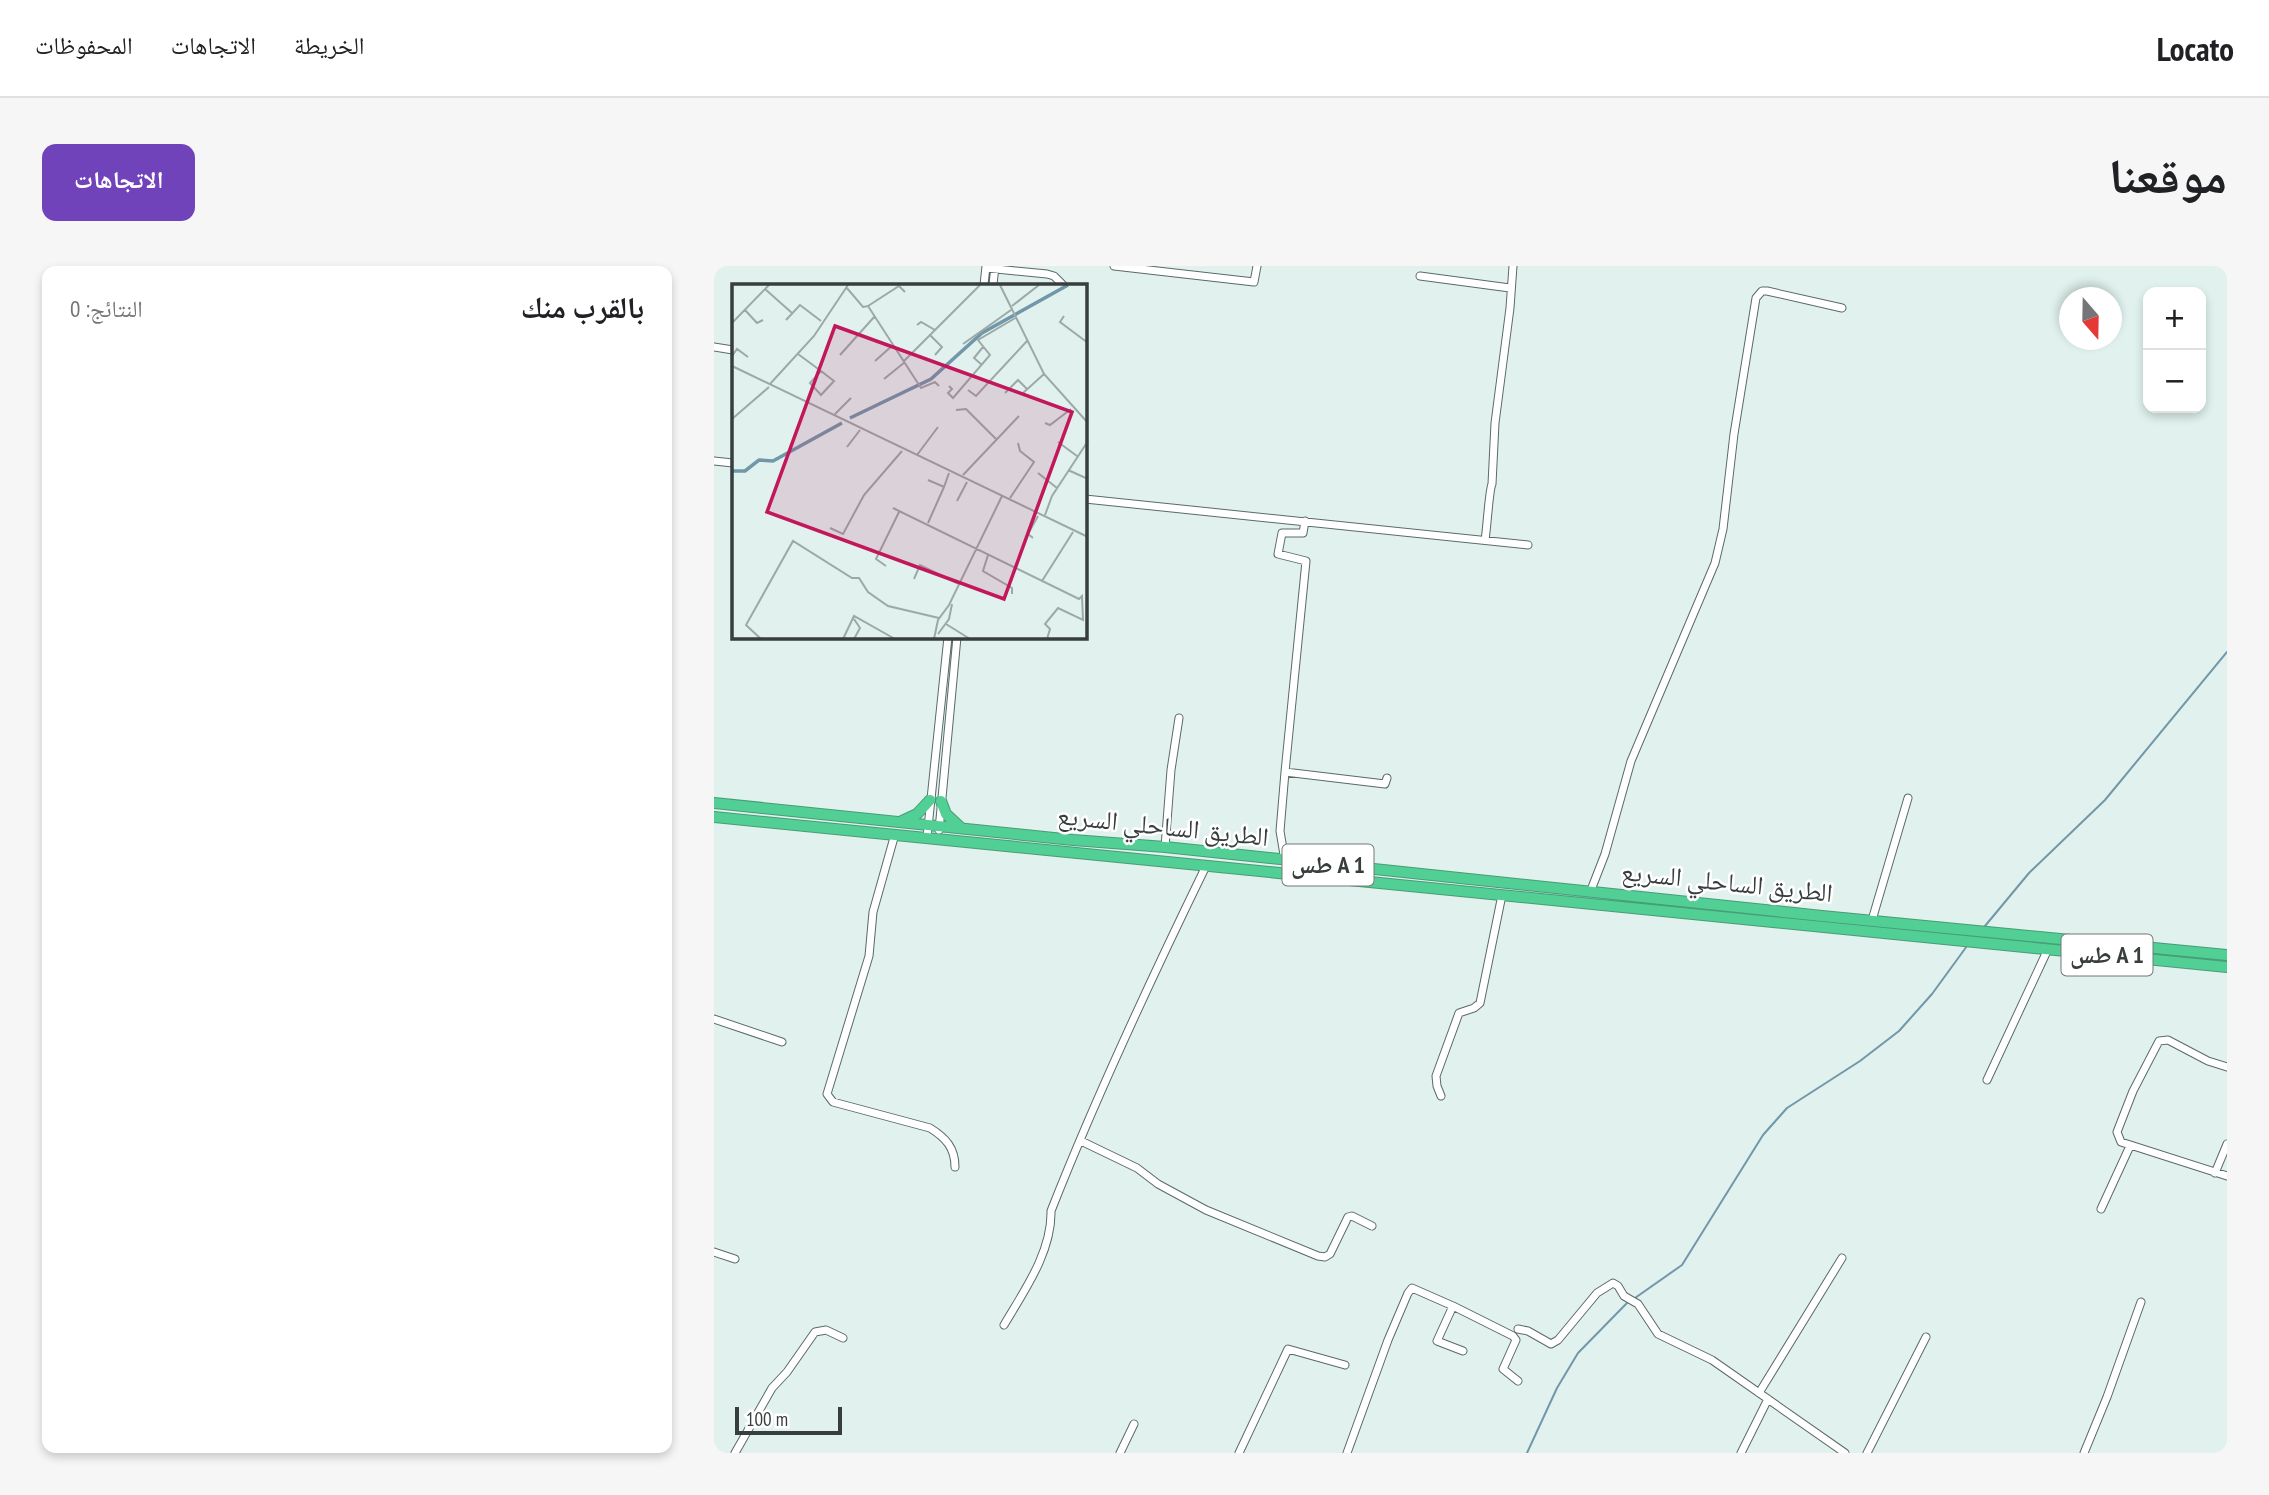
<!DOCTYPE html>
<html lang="ar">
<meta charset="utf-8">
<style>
body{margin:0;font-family:"PT Sans Narrow","Noto Naskh Arabic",sans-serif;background:#f6f6f6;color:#202124;direction:rtl}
.controls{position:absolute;right:21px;top:21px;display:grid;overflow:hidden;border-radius:14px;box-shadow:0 4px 10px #0003}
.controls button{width:63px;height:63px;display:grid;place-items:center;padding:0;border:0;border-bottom:2px solid #e0e0e0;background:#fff;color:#202124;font:35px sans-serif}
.compass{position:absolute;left:1345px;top:21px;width:63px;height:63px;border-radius:50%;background:#fff;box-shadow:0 4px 10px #0003;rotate:160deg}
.scale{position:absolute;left:21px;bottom:18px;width:107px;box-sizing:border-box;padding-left:7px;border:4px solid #373e3d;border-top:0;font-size:19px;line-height:24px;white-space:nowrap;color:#373e3d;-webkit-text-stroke:5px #fff;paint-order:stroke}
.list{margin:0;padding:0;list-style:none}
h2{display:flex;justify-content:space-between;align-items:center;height:91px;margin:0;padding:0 28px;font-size:30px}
h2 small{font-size:23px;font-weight:400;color:#757577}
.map{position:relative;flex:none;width:1513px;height:1187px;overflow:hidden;direction:ltr;border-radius:14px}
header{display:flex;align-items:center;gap:42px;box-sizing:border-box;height:98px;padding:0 35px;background:#fff;border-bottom:2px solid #e0e0e0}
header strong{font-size:33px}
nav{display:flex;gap:38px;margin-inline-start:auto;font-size:24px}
.intro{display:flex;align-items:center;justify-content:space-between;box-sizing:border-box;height:168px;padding:0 42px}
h1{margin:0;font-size:49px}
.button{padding:18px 32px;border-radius:14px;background:#7143bb;color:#fff;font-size:24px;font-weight:700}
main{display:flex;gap:42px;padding:0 42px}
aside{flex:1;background:#fff;border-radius:14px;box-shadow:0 4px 10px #0003}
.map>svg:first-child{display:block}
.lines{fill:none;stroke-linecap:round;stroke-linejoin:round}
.stream{stroke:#7197a9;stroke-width:2}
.minor-casing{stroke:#5b6a68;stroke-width:9}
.highway-casing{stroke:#489c76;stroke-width:12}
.minor{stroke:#fff;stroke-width:7}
.highway{stroke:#51cf94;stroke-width:10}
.labels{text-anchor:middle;stroke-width:5;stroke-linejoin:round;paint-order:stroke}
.shield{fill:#fff;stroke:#737877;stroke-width:2}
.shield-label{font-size:24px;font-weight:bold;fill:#373e3d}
.street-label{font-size:26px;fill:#373e3d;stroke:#fff}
.inset-river{fill:none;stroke:#7197a9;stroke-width:3.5}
.inset-road{fill:none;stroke:#9ca9a7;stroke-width:2}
.view{fill:#c2185b;fill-opacity:0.15;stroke:#c2185b;stroke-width:3.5}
.inset-edge{fill:none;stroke:#373e3d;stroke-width:3.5}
</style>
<header>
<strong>Locato</strong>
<nav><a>الخريطة</a><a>الاتجاهات</a><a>المحفوظات</a></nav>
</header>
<div class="intro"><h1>موقعنا</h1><a class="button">الاتجاهات</a></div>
<main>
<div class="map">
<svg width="1513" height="1187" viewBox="0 0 1513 1187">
<rect width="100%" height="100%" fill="#e0f1ee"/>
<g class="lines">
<path class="stream" d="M1271,660L1315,607L1391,534L1513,386
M921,1032L968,999L1049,869L1073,842L1146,795L1185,765L1218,728L1253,680
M813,1187L843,1122L864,1087L913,1037"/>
<g class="minor-casing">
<path id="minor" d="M400,0L540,16L543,0
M272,2L333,8L340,10L349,19
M706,10L796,22
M270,19L272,0
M279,19L281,0
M0,81L19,84
M0,195L19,197
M371,233L814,279
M771,274C773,263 775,224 778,218L781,157L796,42L799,0
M571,506L592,295L564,288L568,267H589L591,255
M225,564L243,371
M181,568L159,646L155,690L113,828L119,836L216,862C232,872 241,882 241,901
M213,571L234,371
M451,581L457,504L465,452
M571,595L566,565L571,506L671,518L673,512
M877,624L891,588L917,495L1001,297L1009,263L1020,168L1042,32L1048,25H1053L1128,42
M1158,654L1194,532
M0,753L68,776
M1513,801L1494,795L1454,774L1445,775L1419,825L1403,866L1407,876L1513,910
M1273,814L1334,683
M727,830L723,820L722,810L745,747L760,742L766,737L788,629
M367,875L423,902L444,918L492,944L604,990L611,991L616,988L634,951L638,950L658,960
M1501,907L1513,878
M1387,943L1416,880
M0,986L21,993
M739,1040L799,1070L802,1074L789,1103L804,1115
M290,1059C310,1025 338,986 337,945C383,828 437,713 492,600
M804,1063L814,1065L837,1078L844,1074L883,1027L899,1017L904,1020L910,1030L924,1038L944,1068L998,1094L1131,1187
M1045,1127L1128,992
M21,1187L58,1122L73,1106L101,1066L112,1064L129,1072
M406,1187L420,1158
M525,1187L574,1083L631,1099
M633,1187L674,1074L694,1027L698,1022L739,1040L723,1075L749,1085
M1027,1187L1054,1133
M1153,1187L1212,1071
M1370,1187L1393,1131L1427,1036"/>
</g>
<g class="highway-casing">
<path id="highway" d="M227,535L232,548L247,562
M0,537L359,574L451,581L1108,650L1513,689
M0,551L1513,701
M188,555L203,548L216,534"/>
</g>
<use href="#minor" class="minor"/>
<use href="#highway" class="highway"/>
</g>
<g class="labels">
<g class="shield">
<rect x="568.5" y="578.5" width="91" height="41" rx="5"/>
<rect x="1347.5" y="668.5" width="91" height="41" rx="5"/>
</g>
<g class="shield-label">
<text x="614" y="607">طس A 1</text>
<text x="1393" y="697">طس A 1</text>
</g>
<g class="street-label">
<text transform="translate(449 560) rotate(6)" y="9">الطريق الساحلي السريع</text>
<text transform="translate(1013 616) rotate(6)" y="9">الطريق الساحلي السريع</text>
</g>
</g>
<g transform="translate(18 18)">
<rect width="355" height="355" fill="#e0f1ee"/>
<path class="inset-river" d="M118,134L199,95L250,49L336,1M0,187H13L27,176L41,177L110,139"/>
<path class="inset-road" d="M268,1L312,90L356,139M114,3L131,23L136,22L189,104L203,98L207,102M33,5L60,29M136,22L167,2L173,8M280,22L307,1M13,26L25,39L31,36M332,32L328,38L356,59M54,36L68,21L89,37M0,39L37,1M185,41L189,38L203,46M198,51L210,63L203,71M231,60L279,26M66,70L89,87L102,97L89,111L78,99L89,87M108,71L143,32M0,72L5,65L16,73M143,77L161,61M172,77L248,1M250,81L242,74L251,63M0,82L356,253M152,95L173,78M38,100L82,52L116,1M217,102L220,105L216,109L221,114L258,71L246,56L285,33M236,106L244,112L295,57M273,109L286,96L295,105M291,109L312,90M224,126L234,125L265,156M103,130L119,114M0,135L37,103M313,139L318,141L339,125M326,158L345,172M115,163L128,146M185,171L206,143M336,186L356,195M306,189L325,204M231,191L287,132M196,196L212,203L217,189M278,214L302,178L288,167L286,159M225,217L235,198M161,224L347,315L350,312L351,336L326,324L313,340L318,345L315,355M313,231L320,212L356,157M196,239L212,203M98,244L111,250L132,211L170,167M301,254L296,250L306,232M256,271L251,287L280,304V310M154,282L144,275L167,228M182,295L188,281L227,300M310,297L341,248M214,340L238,355M206,350L217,335L220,320M29,355L14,341L61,257L120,294H127L136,308L156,322L207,334M111,355L122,332L163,355M122,355L128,344L122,335M202,355L206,336L217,321L270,212"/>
<path class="view" d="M103,42L340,128L272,315L35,228Z"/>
<rect width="355" height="355" class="inset-edge"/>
</g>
</svg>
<div class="controls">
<button>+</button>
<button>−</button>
</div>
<svg class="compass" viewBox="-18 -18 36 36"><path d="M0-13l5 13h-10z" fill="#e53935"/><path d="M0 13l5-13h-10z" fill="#757577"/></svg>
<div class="scale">100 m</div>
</div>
<aside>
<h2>بالقرب منك<small>النتائج: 0</small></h2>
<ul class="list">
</ul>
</aside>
</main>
